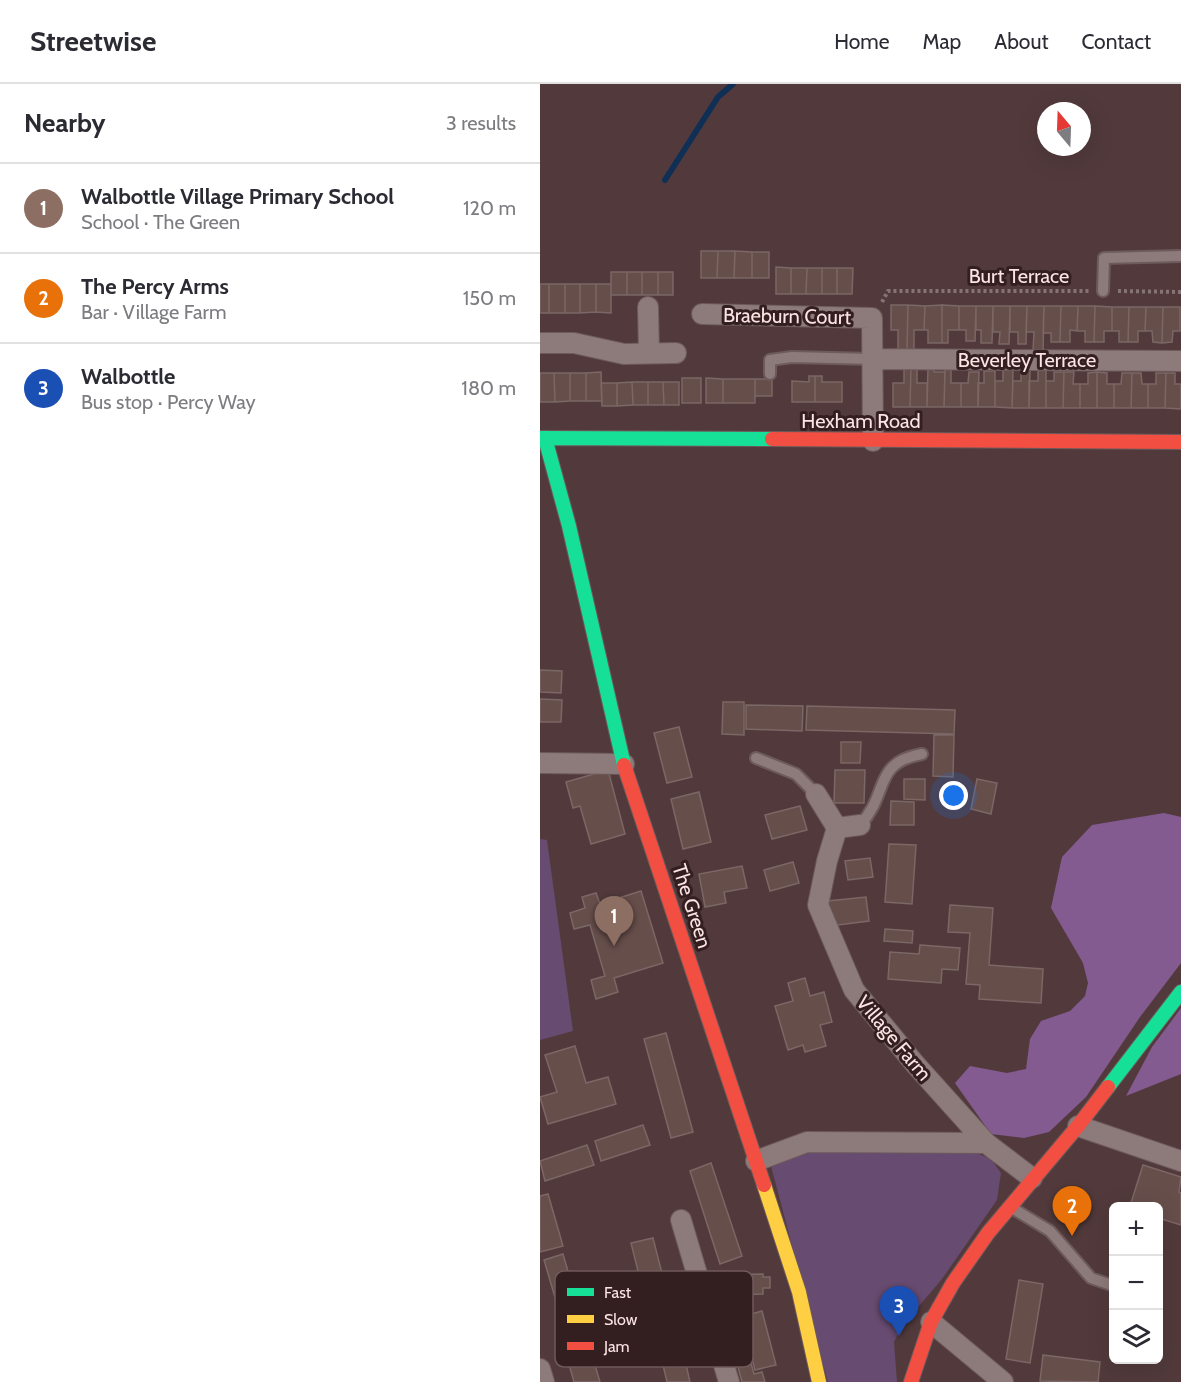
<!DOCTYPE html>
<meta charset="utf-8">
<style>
body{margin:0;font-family:Cabin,sans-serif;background:#f2f2f3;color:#2b2b33}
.controls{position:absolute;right:18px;bottom:18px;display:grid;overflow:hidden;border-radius:9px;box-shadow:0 6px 24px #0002}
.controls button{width:54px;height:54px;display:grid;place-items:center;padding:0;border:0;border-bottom:2px solid #e1e1e2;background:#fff;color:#2b2b33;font:30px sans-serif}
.compass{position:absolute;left:497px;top:18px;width:54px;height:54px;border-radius:50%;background:#fff;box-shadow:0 6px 24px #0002;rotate:341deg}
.you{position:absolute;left:414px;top:712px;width:21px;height:21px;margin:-15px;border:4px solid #fff;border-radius:50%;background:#1a73e8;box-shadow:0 0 0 9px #1a73e833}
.badge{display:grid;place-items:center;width:39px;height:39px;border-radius:50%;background:#6e6369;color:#fff;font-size:20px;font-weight:700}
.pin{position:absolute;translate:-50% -50px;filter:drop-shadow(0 2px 3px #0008)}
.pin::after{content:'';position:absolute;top:32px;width:21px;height:18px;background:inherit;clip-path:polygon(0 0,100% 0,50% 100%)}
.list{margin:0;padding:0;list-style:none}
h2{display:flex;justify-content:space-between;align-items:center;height:78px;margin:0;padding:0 24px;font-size:26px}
h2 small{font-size:20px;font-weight:400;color:#7c7c81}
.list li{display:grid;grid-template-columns:39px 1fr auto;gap:18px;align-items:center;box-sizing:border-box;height:90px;padding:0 24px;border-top:2px solid #e1e1e2}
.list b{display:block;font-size:22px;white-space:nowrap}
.list p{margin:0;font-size:20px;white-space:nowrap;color:#7c7c81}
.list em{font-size:20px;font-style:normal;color:#7c7c81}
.icon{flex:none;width:33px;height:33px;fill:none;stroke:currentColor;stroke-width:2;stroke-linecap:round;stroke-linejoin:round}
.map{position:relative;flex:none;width:641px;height:1298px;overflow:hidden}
header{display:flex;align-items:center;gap:36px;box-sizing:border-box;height:84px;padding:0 30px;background:#fff;border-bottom:2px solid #e1e1e2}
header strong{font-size:28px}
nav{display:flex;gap:33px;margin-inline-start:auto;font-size:21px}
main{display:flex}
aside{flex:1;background:#fff}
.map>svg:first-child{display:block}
.green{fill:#674b70}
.forest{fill:#835b91}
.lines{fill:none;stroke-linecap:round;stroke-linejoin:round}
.stream{stroke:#102f55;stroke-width:6}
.building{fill:#664e4b;stroke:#7b6765;stroke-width:1.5}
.lane-casing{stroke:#6d5a5b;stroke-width:14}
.street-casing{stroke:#6d5a5b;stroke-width:22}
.fast-casing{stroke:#6d5a5b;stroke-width:16}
.slow-casing{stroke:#6d5a5b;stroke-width:16}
.jam-casing{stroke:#6d5a5b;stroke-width:16}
.path{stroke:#867475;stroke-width:4;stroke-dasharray:3 3;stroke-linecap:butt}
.lane{stroke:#8d7a7b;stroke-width:10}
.street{stroke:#8d7a7b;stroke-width:20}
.fast{stroke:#16e098;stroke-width:14}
.slow{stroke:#ffcf43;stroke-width:14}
.jam{stroke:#f24e42;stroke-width:14}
.labels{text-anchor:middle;stroke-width:6;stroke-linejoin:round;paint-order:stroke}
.street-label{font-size:20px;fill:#fce4e5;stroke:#341f20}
.key{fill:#341f20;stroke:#705a5b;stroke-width:1.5}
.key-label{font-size:16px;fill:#fce4e5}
</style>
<header>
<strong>Streetwise</strong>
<nav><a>Home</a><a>Map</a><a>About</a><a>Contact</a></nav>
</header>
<main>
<aside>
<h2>Nearby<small>3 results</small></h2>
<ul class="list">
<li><span class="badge" style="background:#8d6e63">1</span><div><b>Walbottle Village Primary School</b><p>School · The Green</p></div><em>120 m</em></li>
<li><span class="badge" style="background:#e8710a">2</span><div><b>The Percy Arms</b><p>Bar · Village Farm</p></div><em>150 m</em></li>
<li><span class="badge" style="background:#1a4fb4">3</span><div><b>Walbottle</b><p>Bus stop · Percy Way</p></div><em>180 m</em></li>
</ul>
</aside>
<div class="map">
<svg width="641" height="1298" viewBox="0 0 641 1298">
<rect width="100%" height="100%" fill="#523a3c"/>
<path class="green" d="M0,755L7,756L33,947L0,956Z
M273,1067L434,1068L451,1075L461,1089L457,1116L402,1195L362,1242L354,1258L357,1298H288L231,1082Z"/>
<path class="forest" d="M624,729L641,733V879L600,933L546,1013L509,1048L484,1054L451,1050L415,999L430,982L467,989L486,985L490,955L501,937L530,927L545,912L548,899L543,879L511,824L522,773L552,741Z
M641,924V990L586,1012L612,963Z"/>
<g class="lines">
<path class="stream" d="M125,96L178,13L193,0"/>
</g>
<path class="building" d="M161,167H178L177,194H161Z
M178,167H195L194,194H177Z
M195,167L212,168V194H194Z
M212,168H229V194H212Z
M236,183L251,184V210H236Z
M251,184H267L266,210H251Z
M267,184H282V210H266Z
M282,184H297V210H282Z
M297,184H313L312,210H297Z
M71,188H87V211H71Z
M87,188H102V211H87Z
M102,188H118V211H102Z
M118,188H133V211H118Z
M0,200H9V229H0Z
M9,200H25V229H9Z
M25,200H40V229H25Z
M40,200H56V228L40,229Z
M56,200H71V229L56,228Z
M351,221H368L367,266H358V246H351Z
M368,221L385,222L384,246H374V266H367Z
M402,221V259H388V246H384L385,222Z
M402,221L419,222V246H408V259H402Z
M419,222H436L435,257H426V246H419Z
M436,222H453L452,259H441V246H436Z
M453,222H470L469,260H459L460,248H453Z
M470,222H487L486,260H478V248H470Z
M487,222H504L503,268L493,267L494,248H486Z
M504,222H521L520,258H511V249H503Z
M521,222H538L537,247L530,246V258H520Z
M538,222H555L554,258H545V247H537Z
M555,222L572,223V247H564V258H554Z
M572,223H589L588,258H579V247H572Z
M589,223H606L605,247H598V258H588Z
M606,223H623L622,259L613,258L612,247H605Z
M623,223H640V247H633L632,258L622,259Z
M364,283H371L370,323H353V299H364Z
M371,283H377V299H387V323H370Z
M388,283H394V288H405L404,323H387Z
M405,283L411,284V299H421V323H404Z
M463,286H473L472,324L455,323V297H463Z
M481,286H490L489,324H472L473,297H481Z
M498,286H506V324H489V297H498Z
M444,287H455V323H438V299H444Z
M61,288L62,317H46V289Z
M429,288H439L438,323H421V299H428Z
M514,288H524L523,324H506V297H514Z
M524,288H534L533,300H540V324H523Z
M557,288V324H540V300H548V289Z
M557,288L567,289V300H574V324H557Z
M0,289H14L15,318H0Z
M14,289H30V317L15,318Z
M30,289H46V317H30Z
M582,289H592L591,324H574V300H581Z
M592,289H601L602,300H608V324H591Z
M616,289H626L625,324H608V300H616Z
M626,289H635V300H641V325L625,324Z
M269,292H275V318H252V297L269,298Z
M275,292H282V298H302V318H275Z
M142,294H161V319H142Z
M166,294L183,295V319H166Z
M183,295H215V319H183Z
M215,295H232V312H215Z
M92,298H108V321H93Z
M92,298L93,321L77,322V299Z
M108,298H123L124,321H108Z
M123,298H139V321H124Z
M61,299H77V322H62Z
M0,586L22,587L21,609L0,608Z
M0,615L22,616L21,638H0Z
M183,618H204V651L182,650Z
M206,621L263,622L262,647L206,645Z
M267,622L415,626L414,650L266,646Z
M139,643L152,693L127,699L114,649Z
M394,651H414L413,693L393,692Z
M301,658H321L320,679H301Z
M68,686L85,750L51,760L40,722L33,724L26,698Z
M295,686H325L324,719H294Z
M364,695H385V716L364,715Z
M437,695L457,699L451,730L431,725Z
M159,708L171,758L143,765L131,715Z
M351,717L374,718V741H350Z
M260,722L267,746L232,755L225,731Z
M349,760L376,761L372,820L345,818Z
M330,774L333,793L308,796L305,777Z
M253,778L259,799L230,807L224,786Z
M202,782L207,804L184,808L186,819L165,823L159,790Z
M101,807L123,879L74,894L78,908L56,915L51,896L65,892L50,841L34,845L30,829L45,824L42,813L56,809L60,820Z
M326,813L329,837L290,842L288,817Z
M410,821L453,824L449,881L503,885L501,919L439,915L440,901L426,900L430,849L408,848Z
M345,845L373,847L372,859L344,857Z
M380,861L420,864L418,886L402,885L401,899L348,895L350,868L379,870Z
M265,894L270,912L284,908L292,938L280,941L286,962L265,968L263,961L248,966L235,922L253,917L248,899Z
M126,949L153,1048L131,1054L104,955Z
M35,962L46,999L68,993L76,1020L8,1040L0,1013L17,1008L5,971Z
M103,1041L110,1061L61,1077L55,1057Z
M47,1061L54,1081L5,1097L0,1077Z
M171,1079L202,1172L180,1180L150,1087Z
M603,1081L641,1093L639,1108L641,1109V1141L618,1134V1122H590Z
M8,1110L23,1162L0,1168V1112Z
M113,1154L137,1249L115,1255L91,1159Z
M23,1170L38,1222L19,1227L4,1176Z
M223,1190V1193H230V1204H223V1210L188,1211L189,1221H175L174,1191Z
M479,1196L503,1200L490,1279L466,1275Z
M39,1227L60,1298H34L16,1234Z
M222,1227L236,1281L215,1286L201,1233Z
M142,1263L150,1298H127L120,1268Z
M503,1271L560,1278L558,1298L500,1297Z
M210,1276L214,1290L222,1288L225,1298H202L197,1279Z"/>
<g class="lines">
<g class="lane-casing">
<path id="lane" d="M563,207L564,174L641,172
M230,290V276L252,273L332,275
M216,674L256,690L276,710
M320,741C350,709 332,679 382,670
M472,1124L510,1147L551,1194L574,1202"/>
</g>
<g class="street-casing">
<path id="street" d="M108,223L109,269
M162,230L332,234L333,357
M0,259H34L84,270L136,269
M332,275L641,277
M0,679L84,680
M276,710L297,744L320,741
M297,744L287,777L278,821L314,906L375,980L446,1059L492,1094
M538,1042L641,1077
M216,1077L267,1058L446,1059
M141,1136L189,1298
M391,1238L463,1298
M0,1285L4,1298"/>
</g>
<g class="fast-casing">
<path id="fast" d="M0,354L232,355
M5,354L29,442L84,681
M568,1003L641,908"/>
</g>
<g class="slow-casing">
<path id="slow" d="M224,1101L259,1208L279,1298"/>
</g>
<g class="jam-casing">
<path id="jam" d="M232,355L641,358
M84,681L224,1101
M371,1298L391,1238L413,1199L448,1149L538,1042L568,1003"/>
</g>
<path class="path" d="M578,207L641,208
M342,218L348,207H550"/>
<use href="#lane" class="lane"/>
<use href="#street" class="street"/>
<use href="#fast" class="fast"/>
<use href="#slow" class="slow"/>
<use href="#jam" class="jam"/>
</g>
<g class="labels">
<g class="street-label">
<text x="479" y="199">Burt Terrace</text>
<text transform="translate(247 232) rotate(1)" y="7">Braeburn Court</text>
<text x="487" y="283">Beverley Terrace</text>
<text x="321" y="344">Hexham Road</text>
<text transform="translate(152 822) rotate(72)" y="7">The Green</text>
<text transform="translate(354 954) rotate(50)" y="7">Village Farm</text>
</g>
</g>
<rect x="15" y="1187" width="198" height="96" rx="9" class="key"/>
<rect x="27" y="1204" width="27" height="8" fill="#16e098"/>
<rect x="27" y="1231" width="27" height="8" fill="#ffcf43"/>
<rect x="27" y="1258" width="27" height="8" fill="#f24e42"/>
<g class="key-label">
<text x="64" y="1214">Fast</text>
<text x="64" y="1241">Slow</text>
<text x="64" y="1268">Jam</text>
</g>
</svg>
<div class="controls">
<button>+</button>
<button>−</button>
<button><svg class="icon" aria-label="layers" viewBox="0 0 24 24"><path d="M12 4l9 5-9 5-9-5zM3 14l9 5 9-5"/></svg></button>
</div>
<svg class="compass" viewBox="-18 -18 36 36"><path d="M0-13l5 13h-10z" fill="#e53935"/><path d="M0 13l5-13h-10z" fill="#7c7c81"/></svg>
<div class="you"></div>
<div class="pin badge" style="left:74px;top:862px;background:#8d6e63">1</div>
<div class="pin badge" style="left:532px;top:1152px;background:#e8710a">2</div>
<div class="pin badge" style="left:359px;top:1252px;background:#1a4fb4">3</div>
</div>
</main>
